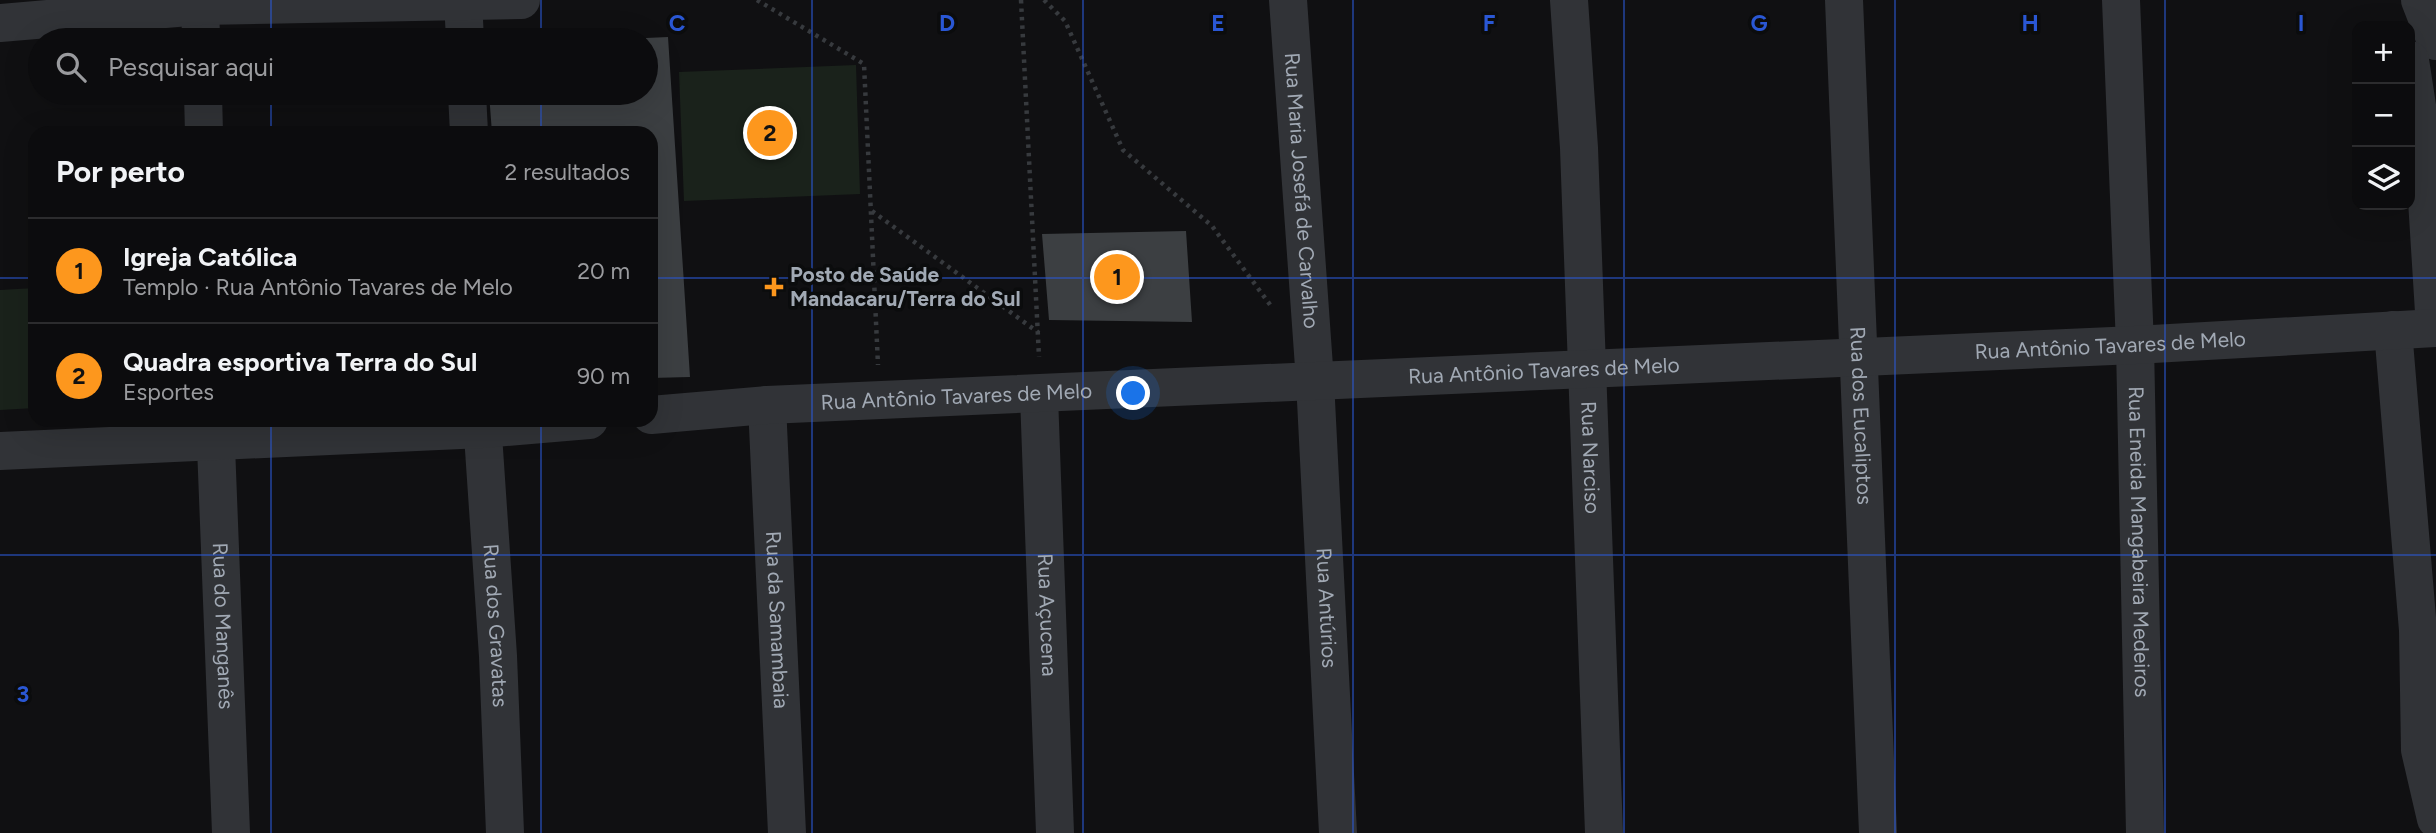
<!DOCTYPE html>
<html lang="pt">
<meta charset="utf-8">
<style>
body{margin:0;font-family:Figtree,sans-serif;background:#151517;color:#f1f3f6}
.controls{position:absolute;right:21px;top:21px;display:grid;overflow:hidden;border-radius:14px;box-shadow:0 7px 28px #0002}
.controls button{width:63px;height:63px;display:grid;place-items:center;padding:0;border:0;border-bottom:2px solid #2c2c2e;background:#0c0c0e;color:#f1f3f6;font:35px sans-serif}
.you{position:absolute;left:1134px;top:394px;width:24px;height:24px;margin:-18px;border:5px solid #fff;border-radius:50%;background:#1a73e8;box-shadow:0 0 0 10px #1a73e833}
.badge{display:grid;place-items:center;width:46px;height:46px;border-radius:50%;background:#fd971d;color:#111;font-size:23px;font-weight:700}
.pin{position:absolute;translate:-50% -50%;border:4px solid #fff;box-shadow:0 2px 7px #0006}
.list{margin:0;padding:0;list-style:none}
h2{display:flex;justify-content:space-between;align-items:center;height:91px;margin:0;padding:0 28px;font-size:30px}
h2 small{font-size:23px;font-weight:400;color:#9a9b9e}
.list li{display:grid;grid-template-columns:46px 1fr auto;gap:21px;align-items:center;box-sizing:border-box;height:105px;padding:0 28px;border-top:2px solid #2c2c2e}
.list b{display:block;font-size:26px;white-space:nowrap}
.list p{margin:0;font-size:23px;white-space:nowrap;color:#9a9b9e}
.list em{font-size:23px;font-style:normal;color:#9a9b9e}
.icon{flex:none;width:38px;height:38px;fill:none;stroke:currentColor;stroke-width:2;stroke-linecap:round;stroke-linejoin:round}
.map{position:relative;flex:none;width:2436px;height:833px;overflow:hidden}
.search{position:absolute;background:#0c0c0e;box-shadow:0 7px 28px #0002;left:28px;top:28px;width:630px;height:77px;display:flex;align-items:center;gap:18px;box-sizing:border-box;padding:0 24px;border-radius:38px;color:#9a9b9e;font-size:26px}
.panel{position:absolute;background:#0c0c0e;box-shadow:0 7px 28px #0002;left:28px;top:126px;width:630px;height:301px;border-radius:21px}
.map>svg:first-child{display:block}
.green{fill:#1a221b}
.building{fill:#3c3f42}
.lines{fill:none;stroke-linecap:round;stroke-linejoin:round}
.path{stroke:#373a3e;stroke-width:4.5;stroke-dasharray:3.5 5;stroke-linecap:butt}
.minor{stroke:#313337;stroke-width:38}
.grid{fill:none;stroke:#2a57d4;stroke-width:2;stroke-opacity:0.55}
.poi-dot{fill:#fd971d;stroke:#0b0c0d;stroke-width:2.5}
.labels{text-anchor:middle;stroke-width:7;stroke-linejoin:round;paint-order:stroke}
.street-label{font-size:21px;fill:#a1a9b4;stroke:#0b0c0d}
.poi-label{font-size:21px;font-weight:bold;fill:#a1a9b4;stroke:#0b0c0d;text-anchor:start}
.grid-label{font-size:23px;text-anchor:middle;font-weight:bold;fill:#2a57d4;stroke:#0b0c0d;stroke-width:7;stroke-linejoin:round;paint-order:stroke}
</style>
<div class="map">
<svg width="2436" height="833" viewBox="0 0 2436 833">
<rect width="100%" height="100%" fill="#101012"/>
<path class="green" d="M856,65L860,194L684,201L679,72Z
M35,288V408L0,410V290Z"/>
<path class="building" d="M668,37L690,377L651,378V133H492L489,93H646V38Z
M1186,231L1192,322L1049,320L1042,234Z"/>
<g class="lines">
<path class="path" d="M757,0L864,64L878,365
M1021,0L1039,357
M1044,0L1065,21L1123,150L1212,226L1271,306
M872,211L1039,333"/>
<g class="minor">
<path d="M200,0L201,40"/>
<path d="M463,0L465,40"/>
<path id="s1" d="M1288,0L1315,381L1338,833"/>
<path id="s2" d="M1569,0L1579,148L1604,833"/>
<path id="s3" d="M1844,0L1878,833"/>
<path id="s4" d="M2121,0L2135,345L2145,833"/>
<path d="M2420,0L2436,41"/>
<path d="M0,23L200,6L521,0"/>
<path d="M2410,60L2424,152L2435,328"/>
<path d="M203,93L204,133"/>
<path d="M467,93L469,133"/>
<path d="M2393,330L2418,630L2420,750L2436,819"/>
<path id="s5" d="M1039,396L1055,833"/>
<path id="s6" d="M767,405L787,833"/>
<path id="s7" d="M651,415L767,405L2135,345L2436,328"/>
<path id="s8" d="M215,420L231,833"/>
<path id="s9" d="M482,420L498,656L505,833"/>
<path d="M0,451L482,429L589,420"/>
</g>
</g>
<path class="grid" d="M271,0V40M541,0V40M812,0V833M1083,0V833M1353,0V833M1624,0V833M1895,0V833M2165,0V833M271,93V133M541,93V133M0,278H35M651,278H2436M271,420V833M541,420V833M0,555H2436"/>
<path class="poi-dot" d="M770.5 276.5h7v7h7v7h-7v7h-7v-7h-7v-7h7z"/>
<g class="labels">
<g class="street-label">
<text dy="7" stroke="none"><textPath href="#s1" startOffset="191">Rua Maria Josefá de Carvalho</textPath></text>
<text dy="7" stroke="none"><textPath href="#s7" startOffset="1461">Rua Antônio Tavares de Melo</textPath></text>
<text dy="7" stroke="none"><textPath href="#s7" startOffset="894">Rua Antônio Tavares de Melo</textPath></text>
<text dy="7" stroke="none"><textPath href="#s7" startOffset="306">Rua Antônio Tavares de Melo</textPath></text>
<text dy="7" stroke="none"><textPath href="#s3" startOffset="416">Rua dos Eucaliptos</textPath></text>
<text dy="7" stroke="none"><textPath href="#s2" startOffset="458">Rua Narciso</textPath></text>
<text dy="7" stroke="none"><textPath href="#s4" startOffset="542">Rua Eneida Mangabeira Medeiros</textPath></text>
<text dy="7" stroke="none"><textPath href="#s1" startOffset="609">Rua Antúrios</textPath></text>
<text dy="7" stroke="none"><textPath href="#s5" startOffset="219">Rua Açucena</textPath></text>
<text dy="7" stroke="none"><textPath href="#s6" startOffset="215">Rua da Samambaia</textPath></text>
<text dy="7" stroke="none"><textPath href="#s9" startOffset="206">Rua dos Gravatas</textPath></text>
<text dy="7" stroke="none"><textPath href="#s8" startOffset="206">Rua do Manganês</textPath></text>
</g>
<g class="poi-label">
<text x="790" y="282">Posto de Saúde<tspan x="790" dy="24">Mandacaru/Terra do Sul</tspan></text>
</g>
</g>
<g class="grid-label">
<text x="677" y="31">C</text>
<text x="947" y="31">D</text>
<text x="1218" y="31">E</text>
<text x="1489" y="31">F</text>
<text x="1759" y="31">G</text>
<text x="2030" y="31">H</text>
<text x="2301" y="31">I</text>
<text x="23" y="702">3</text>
</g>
</svg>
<div class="controls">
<button>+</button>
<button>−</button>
<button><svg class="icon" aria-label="layers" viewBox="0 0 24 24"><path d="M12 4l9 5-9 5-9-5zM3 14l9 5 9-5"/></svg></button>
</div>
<div class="you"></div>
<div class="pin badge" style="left:1117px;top:277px">1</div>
<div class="pin badge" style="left:770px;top:133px">2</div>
<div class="search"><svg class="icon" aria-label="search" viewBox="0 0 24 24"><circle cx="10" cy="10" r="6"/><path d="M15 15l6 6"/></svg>Pesquisar aqui</div>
<section class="panel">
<h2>Por perto<small>2 resultados</small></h2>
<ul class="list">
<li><span class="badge">1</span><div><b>Igreja Católica</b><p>Templo · Rua Antônio Tavares de Melo</p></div><em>20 m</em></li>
<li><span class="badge">2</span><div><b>Quadra esportiva Terra do Sul</b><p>Esportes</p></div><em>90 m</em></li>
</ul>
</section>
</div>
